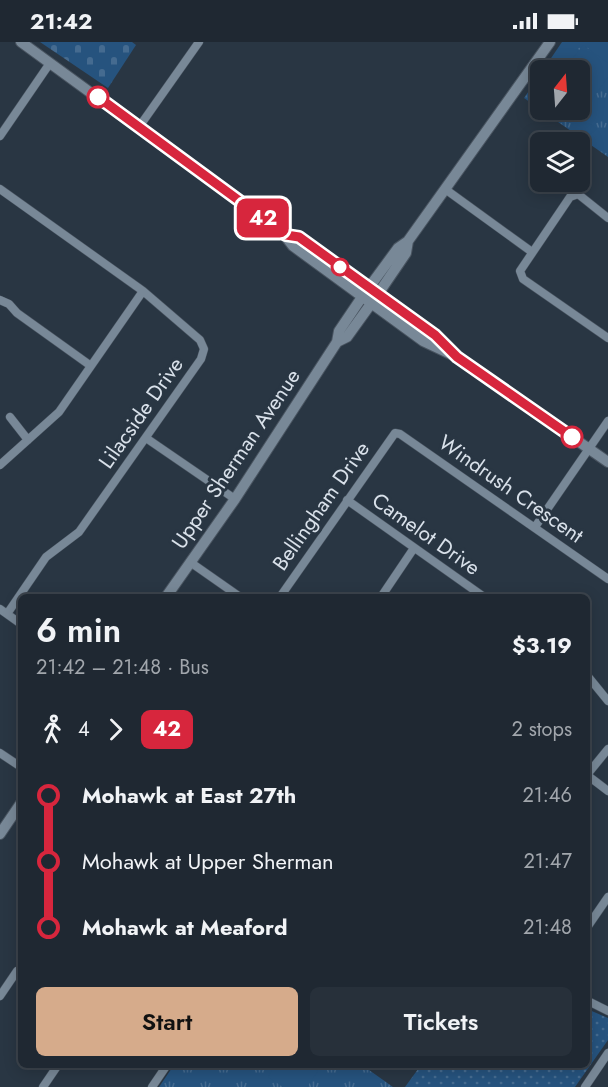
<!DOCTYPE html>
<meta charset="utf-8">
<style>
:root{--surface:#1f2832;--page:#27303a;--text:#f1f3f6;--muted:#a1a6ac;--line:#3c444d;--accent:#d6ab8b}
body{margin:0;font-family:Jost,sans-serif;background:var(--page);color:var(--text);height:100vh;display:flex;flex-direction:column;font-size:22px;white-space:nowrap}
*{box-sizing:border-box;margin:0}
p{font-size:20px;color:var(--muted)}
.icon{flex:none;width:33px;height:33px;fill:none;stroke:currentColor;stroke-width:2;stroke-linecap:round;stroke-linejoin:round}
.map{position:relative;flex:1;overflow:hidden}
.details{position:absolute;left:18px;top:552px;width:572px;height:474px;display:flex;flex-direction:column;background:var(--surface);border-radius:9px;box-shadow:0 3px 15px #0003,0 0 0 2px var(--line)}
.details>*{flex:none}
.badge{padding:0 12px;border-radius:9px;font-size:21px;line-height:39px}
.needle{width:39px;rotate:17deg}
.tools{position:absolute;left:530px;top:18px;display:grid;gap:12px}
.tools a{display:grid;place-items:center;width:60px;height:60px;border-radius:9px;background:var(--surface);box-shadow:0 3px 15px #0003,0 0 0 2px var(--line);font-size:30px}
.map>.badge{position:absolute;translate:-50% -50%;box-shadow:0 0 0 3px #fff}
.legs{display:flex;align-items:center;gap:9px;height:66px;padding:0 18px;font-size:20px}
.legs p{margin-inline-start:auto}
.summary{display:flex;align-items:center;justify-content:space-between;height:102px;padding:0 18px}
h1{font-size:33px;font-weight:600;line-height:45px}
.action{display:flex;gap:12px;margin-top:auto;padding:12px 18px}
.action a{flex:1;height:69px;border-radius:9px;background:var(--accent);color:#111;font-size:24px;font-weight:600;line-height:69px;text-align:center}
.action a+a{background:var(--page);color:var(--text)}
ul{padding:0 18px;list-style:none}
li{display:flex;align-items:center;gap:21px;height:66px;font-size:22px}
li i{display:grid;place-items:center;width:9px;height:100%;margin:0 8px;background:currentColor}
li i::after{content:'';width:15px;height:15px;margin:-8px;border:4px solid;border-radius:50%;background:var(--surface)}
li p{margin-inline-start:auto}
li:first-child i{background:linear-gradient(#0000 50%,currentColor 0)}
li:last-child i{background:linear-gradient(currentColor 50%,#0000 0)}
.status{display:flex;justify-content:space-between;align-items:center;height:42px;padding:0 30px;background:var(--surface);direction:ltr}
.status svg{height:16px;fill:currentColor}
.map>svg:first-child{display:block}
.grass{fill:url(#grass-dots)}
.cemetery{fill:url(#cemetery-stones)}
.park{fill:url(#park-tufts)}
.garden{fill:#26537e}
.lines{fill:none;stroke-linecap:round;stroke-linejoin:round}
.street-casing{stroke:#495460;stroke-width:9}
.secondary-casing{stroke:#495460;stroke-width:12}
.street{stroke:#788897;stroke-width:8}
.secondary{stroke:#788897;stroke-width:10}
.line-1-casing{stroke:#fff;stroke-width:14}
.line-1{stroke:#d7263d;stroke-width:9}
.stop-1-dot{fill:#fff;stroke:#d7263d;stroke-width:3}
.labels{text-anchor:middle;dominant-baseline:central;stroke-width:6;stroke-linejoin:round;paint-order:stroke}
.street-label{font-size:21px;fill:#d9e1ea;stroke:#293643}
</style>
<div class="status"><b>21:42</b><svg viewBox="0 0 49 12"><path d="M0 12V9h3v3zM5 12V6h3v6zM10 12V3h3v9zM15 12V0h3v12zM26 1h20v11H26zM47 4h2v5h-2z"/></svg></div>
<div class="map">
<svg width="608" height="1045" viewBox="0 0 608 1045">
<defs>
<pattern id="grass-dots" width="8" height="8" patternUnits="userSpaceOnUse" patternTransform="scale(1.5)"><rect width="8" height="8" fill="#26537e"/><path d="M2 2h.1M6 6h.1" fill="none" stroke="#456b90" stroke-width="1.8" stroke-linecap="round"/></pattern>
<pattern id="cemetery-stones" width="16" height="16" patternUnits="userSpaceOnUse" patternTransform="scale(1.5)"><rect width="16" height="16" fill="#26537e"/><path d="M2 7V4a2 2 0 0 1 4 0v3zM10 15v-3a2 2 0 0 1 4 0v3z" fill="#456b90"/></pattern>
<pattern id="park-tufts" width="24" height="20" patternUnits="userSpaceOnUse" patternTransform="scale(1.5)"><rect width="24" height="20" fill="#26537e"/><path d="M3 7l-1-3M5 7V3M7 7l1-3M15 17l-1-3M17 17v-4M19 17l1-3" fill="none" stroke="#456b90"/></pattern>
</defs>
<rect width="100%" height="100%" fill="#293643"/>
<path class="grass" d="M587 967 608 976V998L575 1045H405L421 1023H586Z"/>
<path class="cemetery" d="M40 0H132L136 3 108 46Z"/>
<path class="park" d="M562 0H608V115L541 68H579V28H543Z
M540 33V67L524 56Z
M174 1023H328L331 1025 332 1023H362L393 1045H159Z"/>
<path class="garden" d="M583 3 608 21V35L581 73 574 68H579V28H564Z
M275 1023H309L318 1029 307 1045H283L268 1035Z"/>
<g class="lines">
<g class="street-casing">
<path id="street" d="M139 85 199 0
M0 94 50 21
M0 147 143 249 200 298 204 307 201 317 79 490 46 515 7 572
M445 147 532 210
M608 176 578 152 570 155 520 229 523 237 608 296
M0 258 9 262 17 271 91 324
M10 375 28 398
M146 396 235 457
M0 423 59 370 143 249
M347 458 484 555
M535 485 608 379
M190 520 240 555
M280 555 395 391 400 392 608 537
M381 555 414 506
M0 567 21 582
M586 632 608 659
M0 711 21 725
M587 733 608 749
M586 734 608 707
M586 887 608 855
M0 954 17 929
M586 958 608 969
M43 1045 58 1023
M152 1045 167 1023
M585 1045 608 1011"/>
</g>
<g class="secondary-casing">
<path id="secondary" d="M21 0 283 191 293 204 423 299 457 315 608 420
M286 193 299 195 435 293 451 309
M337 300 347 295 378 252 406 211 408 199
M166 555 235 457 337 300 339 289 362 255 398 206 408 199 550 0
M0 792 21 761"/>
</g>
<use href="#street" class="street"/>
<use href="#secondary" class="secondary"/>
</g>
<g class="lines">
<g class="line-1-casing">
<path id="line-1" d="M98 55 286 193 299 195 435 293 457 315 572 395"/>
</g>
<use href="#line-1" class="line-1"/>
</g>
<g class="stop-1-dot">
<circle cx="98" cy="55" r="10"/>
<circle cx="340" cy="225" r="8"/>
<circle cx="572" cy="395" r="10"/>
</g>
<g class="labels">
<g class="street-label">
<text transform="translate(141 371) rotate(-55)">Lilacside Drive</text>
<text transform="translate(236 417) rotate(-56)">Upper Sherman Avenue</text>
<text transform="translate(511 447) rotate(35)">Windrush Crescent</text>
<text transform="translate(321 464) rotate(-55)">Bellingham Drive</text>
<text transform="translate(426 492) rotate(35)">Camelot Drive</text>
</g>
</g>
</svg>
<div class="tools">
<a><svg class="needle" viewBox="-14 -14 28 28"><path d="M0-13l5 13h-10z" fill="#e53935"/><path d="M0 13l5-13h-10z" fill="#a1a6ac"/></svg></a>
<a><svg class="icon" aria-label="layers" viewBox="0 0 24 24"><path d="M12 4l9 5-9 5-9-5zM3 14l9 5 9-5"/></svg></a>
</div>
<b class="badge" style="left:263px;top:176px;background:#d7263d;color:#fff">42</b>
<section class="details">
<div class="summary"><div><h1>6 min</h1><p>21:42 – 21:48 · Bus</p></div><b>$3.19</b></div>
<div class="legs"><svg class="icon" aria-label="walk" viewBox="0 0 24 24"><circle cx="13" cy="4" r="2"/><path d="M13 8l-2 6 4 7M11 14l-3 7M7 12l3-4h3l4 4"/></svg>4<svg class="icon" aria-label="forward" viewBox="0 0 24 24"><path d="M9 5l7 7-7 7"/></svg><b class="badge" style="background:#d7263d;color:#fff">42</b><p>2 stops</p></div>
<ul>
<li><i style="color:#d7263d"></i><b>Mohawk at East 27th</b><p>21:46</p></li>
<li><i style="color:#d7263d"></i><span>Mohawk at Upper Sherman</span><p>21:47</p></li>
<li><i style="color:#d7263d"></i><b>Mohawk at Meaford</b><p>21:48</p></li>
</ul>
<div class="action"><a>Start</a><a>Tickets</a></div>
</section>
</div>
